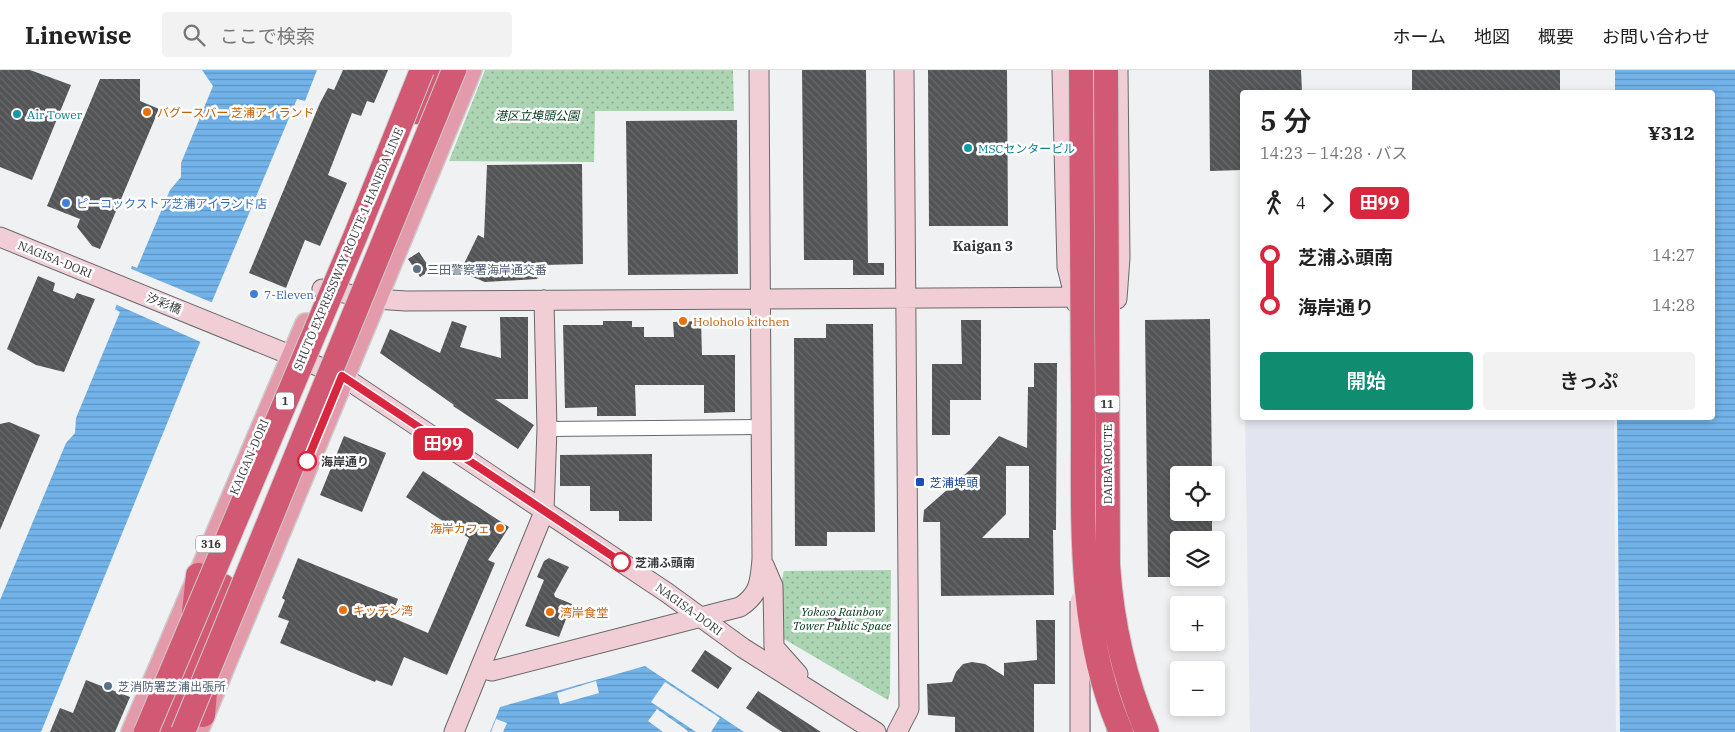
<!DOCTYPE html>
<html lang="ja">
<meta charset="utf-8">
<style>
:root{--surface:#fff;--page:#f2f2f2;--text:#222;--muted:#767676;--line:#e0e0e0;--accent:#108d71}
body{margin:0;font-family:"IBM Plex Serif","Noto Sans JP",serif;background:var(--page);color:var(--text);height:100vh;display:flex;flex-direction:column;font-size:19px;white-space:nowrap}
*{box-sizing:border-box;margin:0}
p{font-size:16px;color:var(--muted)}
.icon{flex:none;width:28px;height:28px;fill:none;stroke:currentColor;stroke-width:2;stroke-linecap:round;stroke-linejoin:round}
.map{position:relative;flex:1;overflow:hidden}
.side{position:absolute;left:1240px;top:20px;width:475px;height:330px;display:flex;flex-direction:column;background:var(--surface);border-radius:5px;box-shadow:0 2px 8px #0003}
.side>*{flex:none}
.badge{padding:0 10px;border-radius:8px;font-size:18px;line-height:32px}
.controls{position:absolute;left:1170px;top:396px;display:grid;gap:10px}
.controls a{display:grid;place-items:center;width:55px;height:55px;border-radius:5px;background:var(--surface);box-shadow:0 2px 8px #0003;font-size:25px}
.map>.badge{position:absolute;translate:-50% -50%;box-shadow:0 0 0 2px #fff}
.legs{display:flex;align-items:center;gap:8px;height:55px;padding:0 20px;font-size:16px}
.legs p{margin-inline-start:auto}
.overview{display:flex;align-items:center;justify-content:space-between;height:85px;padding:0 20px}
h1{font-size:28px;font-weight:600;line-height:38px}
.button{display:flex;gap:10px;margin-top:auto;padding:10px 20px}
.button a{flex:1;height:58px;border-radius:5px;background:var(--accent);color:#fff;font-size:20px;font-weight:600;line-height:58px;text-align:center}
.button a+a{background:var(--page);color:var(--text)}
ul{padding:0 20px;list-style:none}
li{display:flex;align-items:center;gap:18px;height:50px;font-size:19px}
li i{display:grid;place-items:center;width:8px;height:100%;margin:0 6px;background:currentColor}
li i::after{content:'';width:12px;height:12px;margin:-6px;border:4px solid;border-radius:50%;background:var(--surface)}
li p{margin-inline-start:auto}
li:first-child i{background:linear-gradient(#0000 50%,currentColor 0)}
li:last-child i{background:linear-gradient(currentColor 50%,#0000 0)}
header{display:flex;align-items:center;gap:30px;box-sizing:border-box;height:70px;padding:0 25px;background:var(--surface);border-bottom:1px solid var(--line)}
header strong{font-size:24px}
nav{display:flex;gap:28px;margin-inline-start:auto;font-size:18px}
.search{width:350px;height:45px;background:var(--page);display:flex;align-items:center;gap:12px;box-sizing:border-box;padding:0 18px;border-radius:5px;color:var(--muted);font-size:19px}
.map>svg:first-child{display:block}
.built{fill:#e2e5ef}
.park{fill:url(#park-dots)}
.water{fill:url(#water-rules)}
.pier{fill:#f0f1f3}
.building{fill:url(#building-back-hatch);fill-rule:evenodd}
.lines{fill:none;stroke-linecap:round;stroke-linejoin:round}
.street-casing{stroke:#68696b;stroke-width:16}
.secondary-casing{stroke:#68696b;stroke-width:21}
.primary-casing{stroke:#ccc;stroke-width:24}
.highway-casing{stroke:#ccc;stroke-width:26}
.street{stroke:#fff;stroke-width:14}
.secondary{stroke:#f1cdd5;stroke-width:19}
.primary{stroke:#e39bab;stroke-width:21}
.highway{stroke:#d15973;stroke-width:24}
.tram{stroke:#808183;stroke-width:1}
.secondary-bridge-casing{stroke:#68696b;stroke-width:21;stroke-linecap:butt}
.highway-bridge-casing{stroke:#ccc;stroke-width:26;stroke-linecap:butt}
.secondary-bridge{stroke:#f1cdd5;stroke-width:19}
.highway-bridge{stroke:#d15973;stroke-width:24}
.line-1-casing{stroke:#fff;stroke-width:11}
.line-1{stroke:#d7263d;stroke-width:8}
.food-dot{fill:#e8710a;stroke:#fefeff;stroke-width:2}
.culture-dot{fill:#0f9aa8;stroke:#fefeff;stroke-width:2}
.shop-dot{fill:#3f7fe0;stroke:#fefeff;stroke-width:2}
.service-dot{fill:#5c6f8a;stroke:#fefeff;stroke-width:2}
.stop-1-dot{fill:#fff;stroke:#d7263d;stroke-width:2.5}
.transit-dot{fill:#1a4fb4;stroke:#fefeff;stroke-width:2}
.labels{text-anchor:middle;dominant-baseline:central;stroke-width:5;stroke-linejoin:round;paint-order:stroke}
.shield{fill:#fefeff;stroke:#747576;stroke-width:1}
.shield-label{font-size:11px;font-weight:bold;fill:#393a3b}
.food-label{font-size:12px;fill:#c56008;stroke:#fefeff;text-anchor:start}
.culture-label{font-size:12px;fill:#0d838f;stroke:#fefeff;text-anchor:start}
.park-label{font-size:12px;font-style:italic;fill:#013714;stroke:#fefeff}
.shop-label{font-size:12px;fill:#366cbe;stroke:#fefeff;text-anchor:start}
.street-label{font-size:12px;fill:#393a3b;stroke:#fefeff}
.service-label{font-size:12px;fill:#4e5e75;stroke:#fefeff;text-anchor:start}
.stop-label{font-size:12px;font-weight:bold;fill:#393a3b;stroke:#fefeff;text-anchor:start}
.transit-label{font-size:12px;fill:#164399;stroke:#fefeff;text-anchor:start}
.neighbourhood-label{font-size:14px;font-weight:bold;fill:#393a3b;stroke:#fefeff}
</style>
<header>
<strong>Linewise</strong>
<div class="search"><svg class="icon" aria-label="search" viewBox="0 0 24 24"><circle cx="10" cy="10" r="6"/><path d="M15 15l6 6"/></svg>ここで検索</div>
<nav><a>ホーム</a><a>地図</a><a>概要</a><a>お問い合わせ</a></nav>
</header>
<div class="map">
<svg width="1735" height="662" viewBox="0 0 1735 662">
<defs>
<pattern id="park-dots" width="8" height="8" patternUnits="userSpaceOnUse" patternTransform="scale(1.25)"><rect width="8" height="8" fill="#abd5b2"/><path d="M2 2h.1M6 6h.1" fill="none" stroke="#8cae92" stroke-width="1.8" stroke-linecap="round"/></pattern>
<pattern id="water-rules" width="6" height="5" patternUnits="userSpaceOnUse" patternTransform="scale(1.25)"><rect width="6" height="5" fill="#72b3ea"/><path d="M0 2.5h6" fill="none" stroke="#5f93bf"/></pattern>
<pattern id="building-back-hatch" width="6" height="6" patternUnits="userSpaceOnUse" patternTransform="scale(1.25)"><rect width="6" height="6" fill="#535456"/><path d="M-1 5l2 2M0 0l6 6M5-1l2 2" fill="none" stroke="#6a6a6c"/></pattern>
</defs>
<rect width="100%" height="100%" fill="#f0f1f3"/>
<path class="built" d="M1245 348H1614L1616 662H1250Z"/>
<path class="park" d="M485 0H733L734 41H595L594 92 449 91Z
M891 500 890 623 888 630 784 569 782 566 780 517 784 501Z"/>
<path class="water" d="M202 0H317L305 31 297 29 211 234 215 236 41 662H0V530L66 373 75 363 76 348 120 242 115 239 132 196 137 198 170 120 181 107V93L213 16Z
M1615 0H1735V662H1620L1617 348H1712V22H1615Z
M645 596 744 662H490L500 637Z"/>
<path class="pier" d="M129 198 218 235 203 273 115 234Z
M596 611 599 623 560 634 557 623Z
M665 612 720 648 711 662H696L651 632Z
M657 639 688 661 687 662H663L648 651Z
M496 649 507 653 503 662H491Z"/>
<path class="building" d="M0 0H30L71 15 32 110 0 97Z
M343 0H388L374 33 367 31 361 46 352 43 328 105 347 113 320 176 305 170 286 218 249 203 320 33 328 18 334 20Z
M802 0H866L868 193H884V205H853V190H804Z
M928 0H1007L1008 156H929Z
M1209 0H1301L1302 22H1242V100L1210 101Z
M1412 0H1560V22H1412Z
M100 9H140V31L159 39 100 179 92 176 77 157 80 149 47 136Z
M737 50 738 204 628 205 626 51Z
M582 94 583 194 545 195 537 209 485 212 460 202 478 165 484 168 487 95Z
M419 182 431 200 420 207 408 189Z
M38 206 55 213 53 221 74 229 77 223 95 229 64 302 36 295 7 279Z
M500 247H528V329H495L534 355 518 379 453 336 454 335 380 283 390 259 440 283 452 251 467 256 460 277 501 288Z
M1210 249 1212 405H1179V442H1212V470H1179V507H1148L1145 250Z
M961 250H981V330H950V365H932V294H962Z
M603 251H632V257H644V267H674L673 252 701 251 702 285H735V342L704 343V315H635L636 346H597V337L565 338 563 255H603Z
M826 254H873L875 462H827V476H795L794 268H826Z
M1034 293H1057L1056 460H1053L1054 525 941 526 940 452H923L924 440 971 399 999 366 1027 378 1028 317H1034ZM1006 396H1029V468H982L1006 444Z
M9 352 40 365 0 460V354Z
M344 366 386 383 362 442 320 425Z
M652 384V451H619V441H590V416H560V385Z
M423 401 509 457 488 490 495 493 447 605 404 587 392 616 376 610 375 612 280 573 289 551 278 547 285 530 282 528 298 488 398 529 391 547 428 563 469 468 406 427Z
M549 488 569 497 554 524 555 527 572 534 559 567 525 556 544 510 537 507 544 491Z
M827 552a8 8 0 1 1 16 0a8 8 0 1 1-16 0Z
M1036 550H1055V614H1034V662H955V647L928 645 927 614 952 612 956 602 963 594 972 592 985 594 1004 606V593L1037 590Z
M705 580 732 598 718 619 691 601Z
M86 610 130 627 115 662H50L60 638 73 643Z
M758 621 821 662H782L746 638Z"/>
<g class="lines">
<g class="street-casing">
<path id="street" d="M547 359 760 357"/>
</g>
<g class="secondary-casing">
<path id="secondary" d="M1062 0 1067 197 1076 233
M0 167 342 306 666 522 743 578 876 662
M322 219 375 229 406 231 1095 227
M1117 229 1120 188 1118 0
M764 495 773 516 774 577 798 604
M480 598 544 442 547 359 544 230
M454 662 480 598 492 601 740 537C760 524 760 511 762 489L759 0
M897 662 909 639 904 0"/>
</g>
<g class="primary-casing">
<path id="primary" d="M132 662 306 254
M197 662 471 0"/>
</g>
<g class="highway-casing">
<path id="highway" d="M417 42 435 0
M194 542 198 505
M203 645C207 601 210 558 223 516
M163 662 175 634 189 575"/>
</g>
<use href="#street" class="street"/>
<use href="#secondary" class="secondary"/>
<use href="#primary" class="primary"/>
<use href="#highway" class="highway"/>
<path class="tram" d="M1085 0 1090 662
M1096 0 1107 662"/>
<g class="secondary-bridge-casing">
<path id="secondary-bridge" d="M1080 531V662"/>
</g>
<g class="highway-bridge-casing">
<path id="highway-bridge" d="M1081 0C1082 109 1082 217 1083 326 1084 438 1075 557 1121 662
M1106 0 1108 495C1112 554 1124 608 1147 662
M146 662 355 167 422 0
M183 662 454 0"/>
</g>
<use href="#secondary-bridge" class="secondary-bridge"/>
<use href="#highway-bridge" class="highway-bridge"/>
</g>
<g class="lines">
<g class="line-1-casing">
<path id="line-1" d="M307 391 342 306 621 492"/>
</g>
<use href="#line-1" class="line-1"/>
</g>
<g class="food-dot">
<circle cx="147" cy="42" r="5"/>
<circle cx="683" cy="251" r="5"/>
<circle cx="500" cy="458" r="5"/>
<circle cx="343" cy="540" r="5"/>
<circle cx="550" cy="542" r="5"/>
</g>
<g class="culture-dot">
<circle cx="17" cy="44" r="5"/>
<circle cx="968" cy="78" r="5"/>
</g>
<g class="shop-dot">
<circle cx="66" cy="133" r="5"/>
<circle cx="254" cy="224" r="5"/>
</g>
<g class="service-dot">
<circle cx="417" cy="199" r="5"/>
<circle cx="108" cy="616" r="5"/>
</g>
<g class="stop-1-dot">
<circle cx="307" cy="391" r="9"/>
<circle cx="621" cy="492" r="9"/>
</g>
<rect class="transit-dot" x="915" y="407" width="10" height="10" rx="2.5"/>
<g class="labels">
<g class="shield">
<rect x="276" y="322.5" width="18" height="17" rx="4"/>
<rect x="1094.5" y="325.5" width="25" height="17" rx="4"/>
<rect x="196" y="465.5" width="30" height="17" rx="4"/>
</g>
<g class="shield-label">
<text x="285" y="331">1</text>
<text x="1107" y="334">11</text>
<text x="211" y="474">316</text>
</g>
<g class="food-label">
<text x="157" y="42">バグースバー 芝浦アイランド</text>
<text x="693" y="251">Holoholo kitchen</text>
<text x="490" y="458" text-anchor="end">海岸カフェ</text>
<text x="353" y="540">キッチン湾</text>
<text x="560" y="542">湾岸食堂</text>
</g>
<g class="culture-label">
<text x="27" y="44">Air Tower</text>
<text x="978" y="78">MSCセンタービル</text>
</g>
<g class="park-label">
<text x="537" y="45">港区立埠頭公園</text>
<text x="842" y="541">Yokoso Rainbow<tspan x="842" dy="14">Tower Public Space</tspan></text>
</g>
<g class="shop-label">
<text x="76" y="133">ピーコックストア芝浦アイランド店</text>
<text x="264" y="224">7-Eleven</text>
</g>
<g class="street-label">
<text transform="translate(348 179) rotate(-67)">SHUTO EXPRESSWAY ROUTE 1 HANEDA LINE</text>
<text transform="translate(55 189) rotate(22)">NAGISA-DORI</text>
<text transform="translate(164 233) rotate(22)">汐彩橋</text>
<text transform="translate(249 387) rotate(-67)">KAIGAN-DORI</text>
<text transform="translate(1107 394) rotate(-90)">DAIBA ROUTE</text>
<text transform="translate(689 539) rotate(36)">NAGISA-DORI</text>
</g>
<g class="service-label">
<text x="427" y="199">三田警察署海岸通交番</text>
<text x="118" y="616">芝消防署芝浦出張所</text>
</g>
<g class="stop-label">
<text x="321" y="391">海岸通り</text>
<text x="635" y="492">芝浦ふ頭南</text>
</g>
<g class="transit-label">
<text x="930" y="412">芝浦埠頭</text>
</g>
<g class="neighbourhood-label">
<text x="983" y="176">Kaigan 3</text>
</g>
</g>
</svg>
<div class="controls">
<a><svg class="icon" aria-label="locate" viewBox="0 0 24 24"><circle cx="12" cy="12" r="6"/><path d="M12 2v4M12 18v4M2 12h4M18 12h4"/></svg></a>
<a><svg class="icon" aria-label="layers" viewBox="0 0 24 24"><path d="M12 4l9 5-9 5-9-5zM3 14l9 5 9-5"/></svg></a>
<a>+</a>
<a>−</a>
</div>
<b class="badge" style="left:443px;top:374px;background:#d7263d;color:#fff">田99</b>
<section class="side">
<div class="overview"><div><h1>5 分</h1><p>14:23 – 14:28 · バス</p></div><b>¥312</b></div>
<div class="legs"><svg class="icon" aria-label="walk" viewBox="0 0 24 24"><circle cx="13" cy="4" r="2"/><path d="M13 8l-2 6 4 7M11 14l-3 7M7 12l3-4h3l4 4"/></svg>4<svg class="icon" aria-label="forward" viewBox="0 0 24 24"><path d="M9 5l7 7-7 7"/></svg><b class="badge" style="background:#d7263d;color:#fff">田99</b></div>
<ul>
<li><i style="color:#d7263d"></i><b>芝浦ふ頭南</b><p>14:27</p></li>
<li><i style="color:#d7263d"></i><b>海岸通り</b><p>14:28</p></li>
</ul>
<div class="button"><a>開始</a><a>きっぷ</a></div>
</section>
</div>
